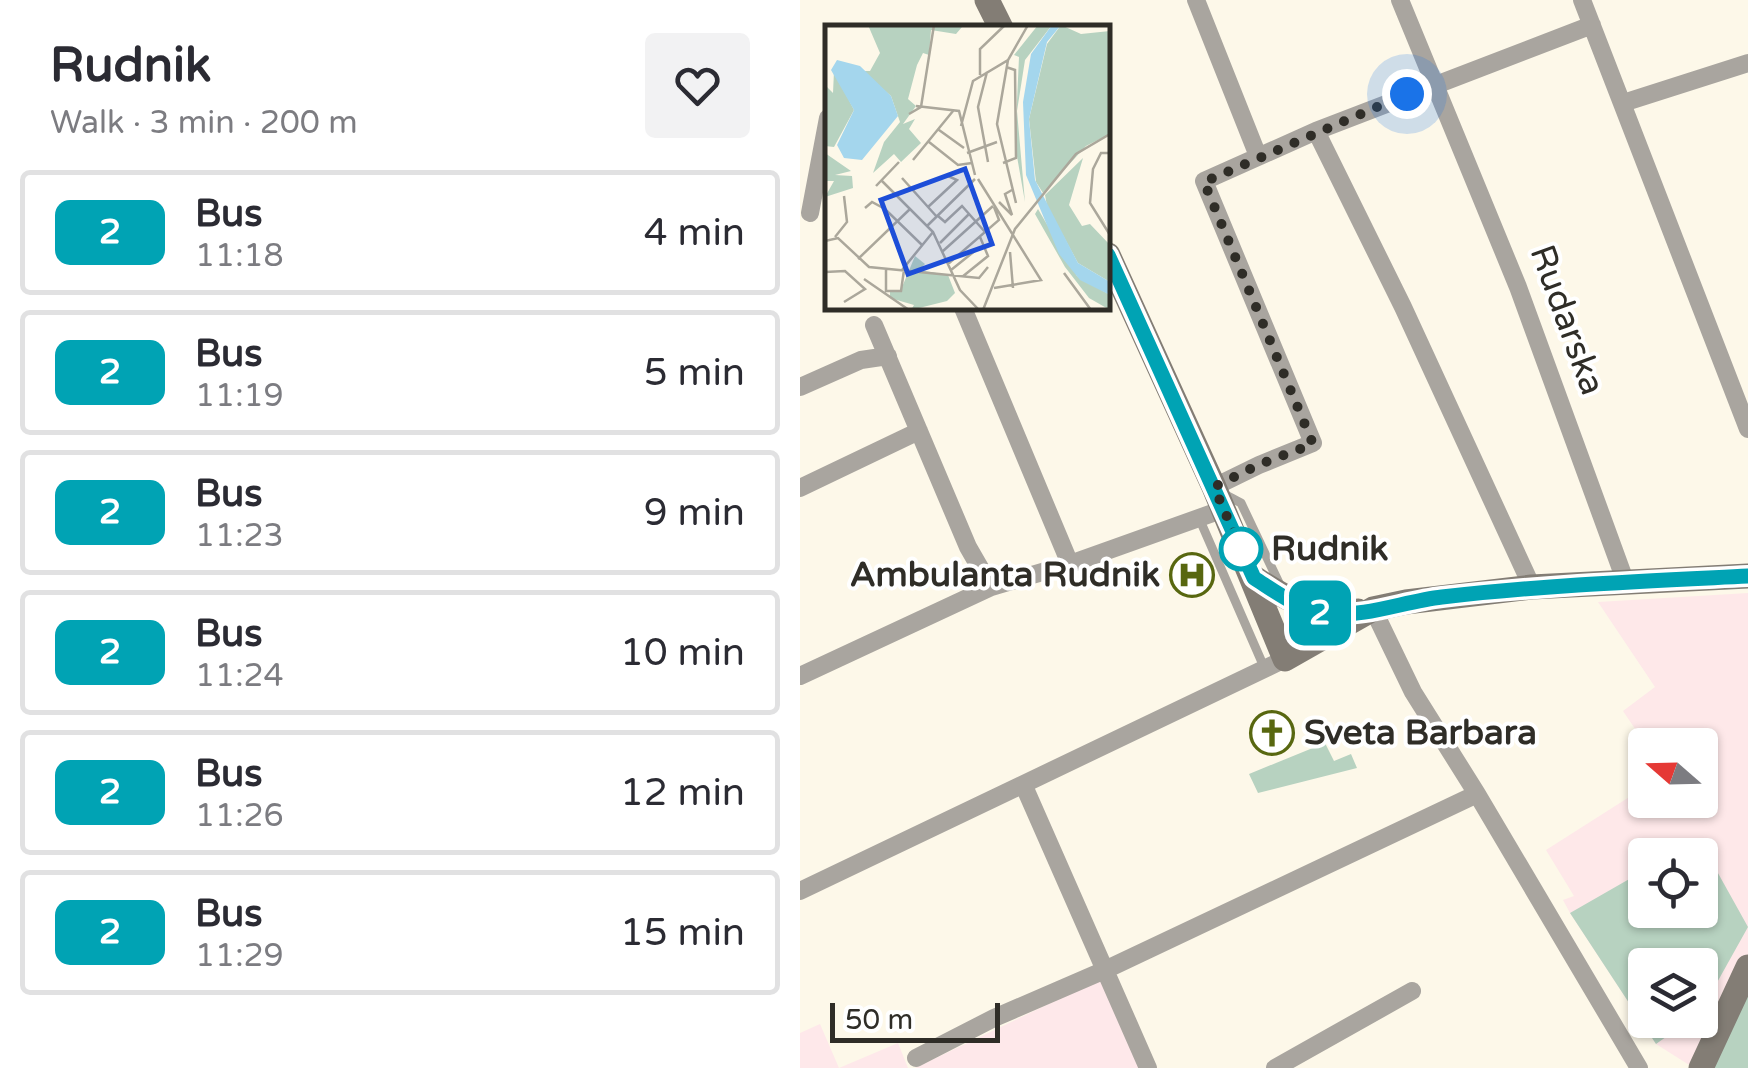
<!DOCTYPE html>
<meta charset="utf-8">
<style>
:root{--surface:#fff;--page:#f2f2f3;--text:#2b2b33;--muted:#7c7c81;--line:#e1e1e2}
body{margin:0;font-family:"Varela Round",sans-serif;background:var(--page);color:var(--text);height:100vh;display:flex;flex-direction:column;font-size:38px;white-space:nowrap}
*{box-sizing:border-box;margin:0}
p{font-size:32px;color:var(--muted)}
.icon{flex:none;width:55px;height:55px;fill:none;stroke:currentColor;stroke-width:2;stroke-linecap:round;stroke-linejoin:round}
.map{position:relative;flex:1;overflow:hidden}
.sheet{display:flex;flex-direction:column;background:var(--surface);width:800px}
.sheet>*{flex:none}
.badge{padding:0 20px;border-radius:15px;font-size:35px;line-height:65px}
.needle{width:65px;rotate:290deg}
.buttons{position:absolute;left:828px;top:728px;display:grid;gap:20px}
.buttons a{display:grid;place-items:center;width:90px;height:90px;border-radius:10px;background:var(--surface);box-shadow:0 2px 8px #0004;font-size:50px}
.scale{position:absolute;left:30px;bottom:25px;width:170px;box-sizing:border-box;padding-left:10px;border:5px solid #2f2d27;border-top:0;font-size:28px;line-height:35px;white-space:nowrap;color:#2f2d27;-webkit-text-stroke:8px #fff;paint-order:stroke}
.you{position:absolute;width:50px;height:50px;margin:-25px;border:8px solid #fff;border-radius:50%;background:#1a73e8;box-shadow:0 0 0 15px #1a73e833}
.map>.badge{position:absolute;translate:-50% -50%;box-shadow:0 0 0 5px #fff}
.round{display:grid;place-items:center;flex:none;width:105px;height:105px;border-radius:10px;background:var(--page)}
.headline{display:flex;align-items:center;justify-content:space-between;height:170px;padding:0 50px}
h1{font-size:48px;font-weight:700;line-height:75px}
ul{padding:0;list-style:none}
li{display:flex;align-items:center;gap:30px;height:125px;margin:0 20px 15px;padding:0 30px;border:5px solid var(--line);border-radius:10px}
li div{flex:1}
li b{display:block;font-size:38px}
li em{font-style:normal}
li .badge{min-width:110px;font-weight:700;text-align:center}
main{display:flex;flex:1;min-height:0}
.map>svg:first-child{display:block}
.industrial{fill:#fee8ea}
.education{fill:#fee8e9;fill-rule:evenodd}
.green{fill:#b7d2c0}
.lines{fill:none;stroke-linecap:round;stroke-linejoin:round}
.lane{stroke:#a9a59f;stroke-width:9}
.street{stroke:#a9a59f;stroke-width:18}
.secondary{stroke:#837d75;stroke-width:25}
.line-casing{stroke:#fff;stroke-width:22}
.line{stroke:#00a3b4;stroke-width:15}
.walk{stroke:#2f2d27;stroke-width:10;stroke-dasharray:0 18}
.stop-dot{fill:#fff;stroke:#00a3b4;stroke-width:5}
.labels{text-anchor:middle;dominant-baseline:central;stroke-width:8;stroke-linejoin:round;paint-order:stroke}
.street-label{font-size:35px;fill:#2f2d27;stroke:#fff}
.stop-label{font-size:35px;font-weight:bold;fill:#2f2d27;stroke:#fff;text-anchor:start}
.poi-label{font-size:35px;font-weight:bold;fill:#2f2d27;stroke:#fff;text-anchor:end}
.inset-road{fill:none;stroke:#aba79b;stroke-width:2.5}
.view{fill:#1d4ed8;fill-opacity:0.15;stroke:#1d4ed8;stroke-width:5}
.inset-edge{fill:none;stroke:#2f2d27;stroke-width:5}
</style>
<main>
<section class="sheet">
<div class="headline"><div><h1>Rudnik</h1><p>Walk · 3 min · 200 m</p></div><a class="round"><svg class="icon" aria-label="heart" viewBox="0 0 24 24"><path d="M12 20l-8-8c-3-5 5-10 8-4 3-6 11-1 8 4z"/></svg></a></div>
<ul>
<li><span class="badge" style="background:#00a3b4;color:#fff">2</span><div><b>Bus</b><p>11:18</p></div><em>4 min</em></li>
<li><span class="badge" style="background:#00a3b4;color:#fff">2</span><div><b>Bus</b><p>11:19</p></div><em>5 min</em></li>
<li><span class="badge" style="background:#00a3b4;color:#fff">2</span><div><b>Bus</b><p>11:23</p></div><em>9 min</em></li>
<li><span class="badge" style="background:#00a3b4;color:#fff">2</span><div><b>Bus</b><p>11:24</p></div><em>10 min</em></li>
<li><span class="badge" style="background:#00a3b4;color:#fff">2</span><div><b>Bus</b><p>11:26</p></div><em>12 min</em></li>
<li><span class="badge" style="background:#00a3b4;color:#fff">2</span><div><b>Bus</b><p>11:29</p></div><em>15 min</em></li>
</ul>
</section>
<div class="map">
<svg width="948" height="1068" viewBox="0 0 948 1068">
<rect width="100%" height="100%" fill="#fdf8e9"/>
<path class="industrial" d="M307 976 348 1068H115Z
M20 1024 39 1068 98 1043 108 1068H0V1033Z"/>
<path class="education" d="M948 593V967L894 1068 856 1044 770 913 763 900 774 896 746 850 845 787V800H900V745H846L823 711 855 687 798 602ZM845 855H900V910H845ZM845 965H900V1020H845Z"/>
<path class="green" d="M525 743 534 761 551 754 557 768 458 793 449 774Z
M899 839 948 927 900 1013V965H845V1020H890L856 1044 770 913 845 870V910H900V855H872Z
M948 967V1068H901Z"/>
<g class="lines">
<path class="lane" d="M424 494 441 503 480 585
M399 518 464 667"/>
<path class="street" d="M396 0 458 156
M600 0 718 287 826 583
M782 0 948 429
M823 103 948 63
M516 131 603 307 732 587
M10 213 28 118
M163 308 270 564
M74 325 168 547 191 587
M0 387 61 360 88 356
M414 487 459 465 513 443 404 181 516 131 792 25
M0 488 119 431
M573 609 613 692 677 794 839 1068
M0 676 191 587 270 564 424 509
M224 786 348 1068
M0 891 485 659
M116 1058 194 1018 305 970 677 794
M475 1068 612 991"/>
<path class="secondary" d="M187 0 201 28
M308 255 414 487 485 659 573 609 606 602 732 587 948 576
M454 578C488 599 517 619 558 611
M901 1068 948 967"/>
</g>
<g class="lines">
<g class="line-casing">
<path id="line" d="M308 255 454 578C476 592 502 612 529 614 566 617 606 601 642 597 744 585 846 581 948 576"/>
</g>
<use href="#line" class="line"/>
<path class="walk" d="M441 549 414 487 458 465 513 444 404 182 607 94"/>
</g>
<defs>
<g id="hospital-ring" transform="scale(2.25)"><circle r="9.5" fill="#fff" stroke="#586710" stroke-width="1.5"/><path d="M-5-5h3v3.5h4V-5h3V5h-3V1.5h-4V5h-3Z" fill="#586710"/></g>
<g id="church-ring" transform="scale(2.25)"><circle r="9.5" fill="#fff" stroke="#586710" stroke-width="1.5"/><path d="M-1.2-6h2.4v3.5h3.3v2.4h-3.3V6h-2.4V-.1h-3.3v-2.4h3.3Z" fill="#586710"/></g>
</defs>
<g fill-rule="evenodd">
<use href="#hospital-ring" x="392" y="575"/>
<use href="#church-ring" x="472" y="733"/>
</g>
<circle class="stop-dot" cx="441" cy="549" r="20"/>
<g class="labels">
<g class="street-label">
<text transform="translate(767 320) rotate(70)">Rudarska</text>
</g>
<g class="stop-label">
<text x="471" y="549">Rudnik</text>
</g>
<g class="poi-label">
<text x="360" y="575">Ambulanta Rudnik</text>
<text x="504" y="733" text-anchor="start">Sveta Barbara</text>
</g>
</g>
<g transform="translate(25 25)">
<rect width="285" height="285" fill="#fdf8e9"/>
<path d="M43 0 137 2 131 9 106 5 104 30 98 28 92 40 83 74 91 81 78 99 90 94 84 104 96 118 76 137 69 129 48 148 59 117 75 97 66 71 37 46H45L55 28ZM213 0H227L200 35 192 86 200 177 190 120 194 32 189 30ZM236 0 256 9 285 6V109L261 121 218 168 211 157 204 94 222 19ZM9 46 29 85 9 122 0 121V60L8 68ZM0 128 26 146 10 150 27 151 28 163 0 172 9 156H0ZM258 133 244 180 257 201 265 199 285 220V257L253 238 222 181 220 170ZM213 184 252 251 285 270V285L264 273 240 242 210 189ZM90 231 100 239 94 245 123 250 130 268 122 276 86 285 89 280 65 273V266L75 267Z" fill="#b7d2c0"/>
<path d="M227 0H236L222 17 204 94 210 155 253 238 285 257V270L255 255 234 229 201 150 198 77 206 29ZM12 35 35 41 66 71 73 91 37 135 19 133 12 120 29 85 6 45Z" fill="#a4d6ed"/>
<path class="inset-road" d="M183 35 172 99 191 178M162 47 153 82 163 137M155 50V24L180 0M91 81 134 86 150 150M84 89 96 82 109 0M136 101 148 56 183 35 203 0M114 105 139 123M104 117 133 140 147 138M142 128 172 117M285 128H276L268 144 265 178 285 210M88 135 128 86M178 138 191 133 190 45 181 42M77 153 112 192M153 154 216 255 169 263M56 155 108 207 135 265 154 285M51 161 74 137M174 177 187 190 180 169 187 165M103 182 132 155 123 151M40 183 47 177 60 184 97 220M113 191 120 197 137 181 160 207M102 201 150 154M10 212 22 197 19 171M0 216 13 213 44 242 154 253 163 242M115 218 144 189M118 226 168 181M185 227 188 263M33 234 85 184M123 239 174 195 169 182M61 244V266H76L79 245M77 245 108 207M126 245 151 225M0 247 20 246 40 264 19 277M239 248 266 285M137 252 163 231 155 212M39 254 84 285M158 285 190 204 251 129 285 109"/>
<path class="view" d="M140 144 167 219 83 249 56 175Z"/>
<rect width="285" height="285" class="inset-edge"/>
</g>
</svg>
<div class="buttons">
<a><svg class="needle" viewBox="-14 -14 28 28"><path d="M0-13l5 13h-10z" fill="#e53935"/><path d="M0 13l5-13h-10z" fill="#7c7c81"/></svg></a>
<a><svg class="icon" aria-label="locate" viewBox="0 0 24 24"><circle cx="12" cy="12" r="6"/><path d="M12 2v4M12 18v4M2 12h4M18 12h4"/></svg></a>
<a><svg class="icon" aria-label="layers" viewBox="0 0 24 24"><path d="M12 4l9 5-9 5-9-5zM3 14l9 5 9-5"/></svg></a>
</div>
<div class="scale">50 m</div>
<div class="you" style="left:607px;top:94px"></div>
<b class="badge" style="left:520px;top:613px;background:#00a3b4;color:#fff">2</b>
</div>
</main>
